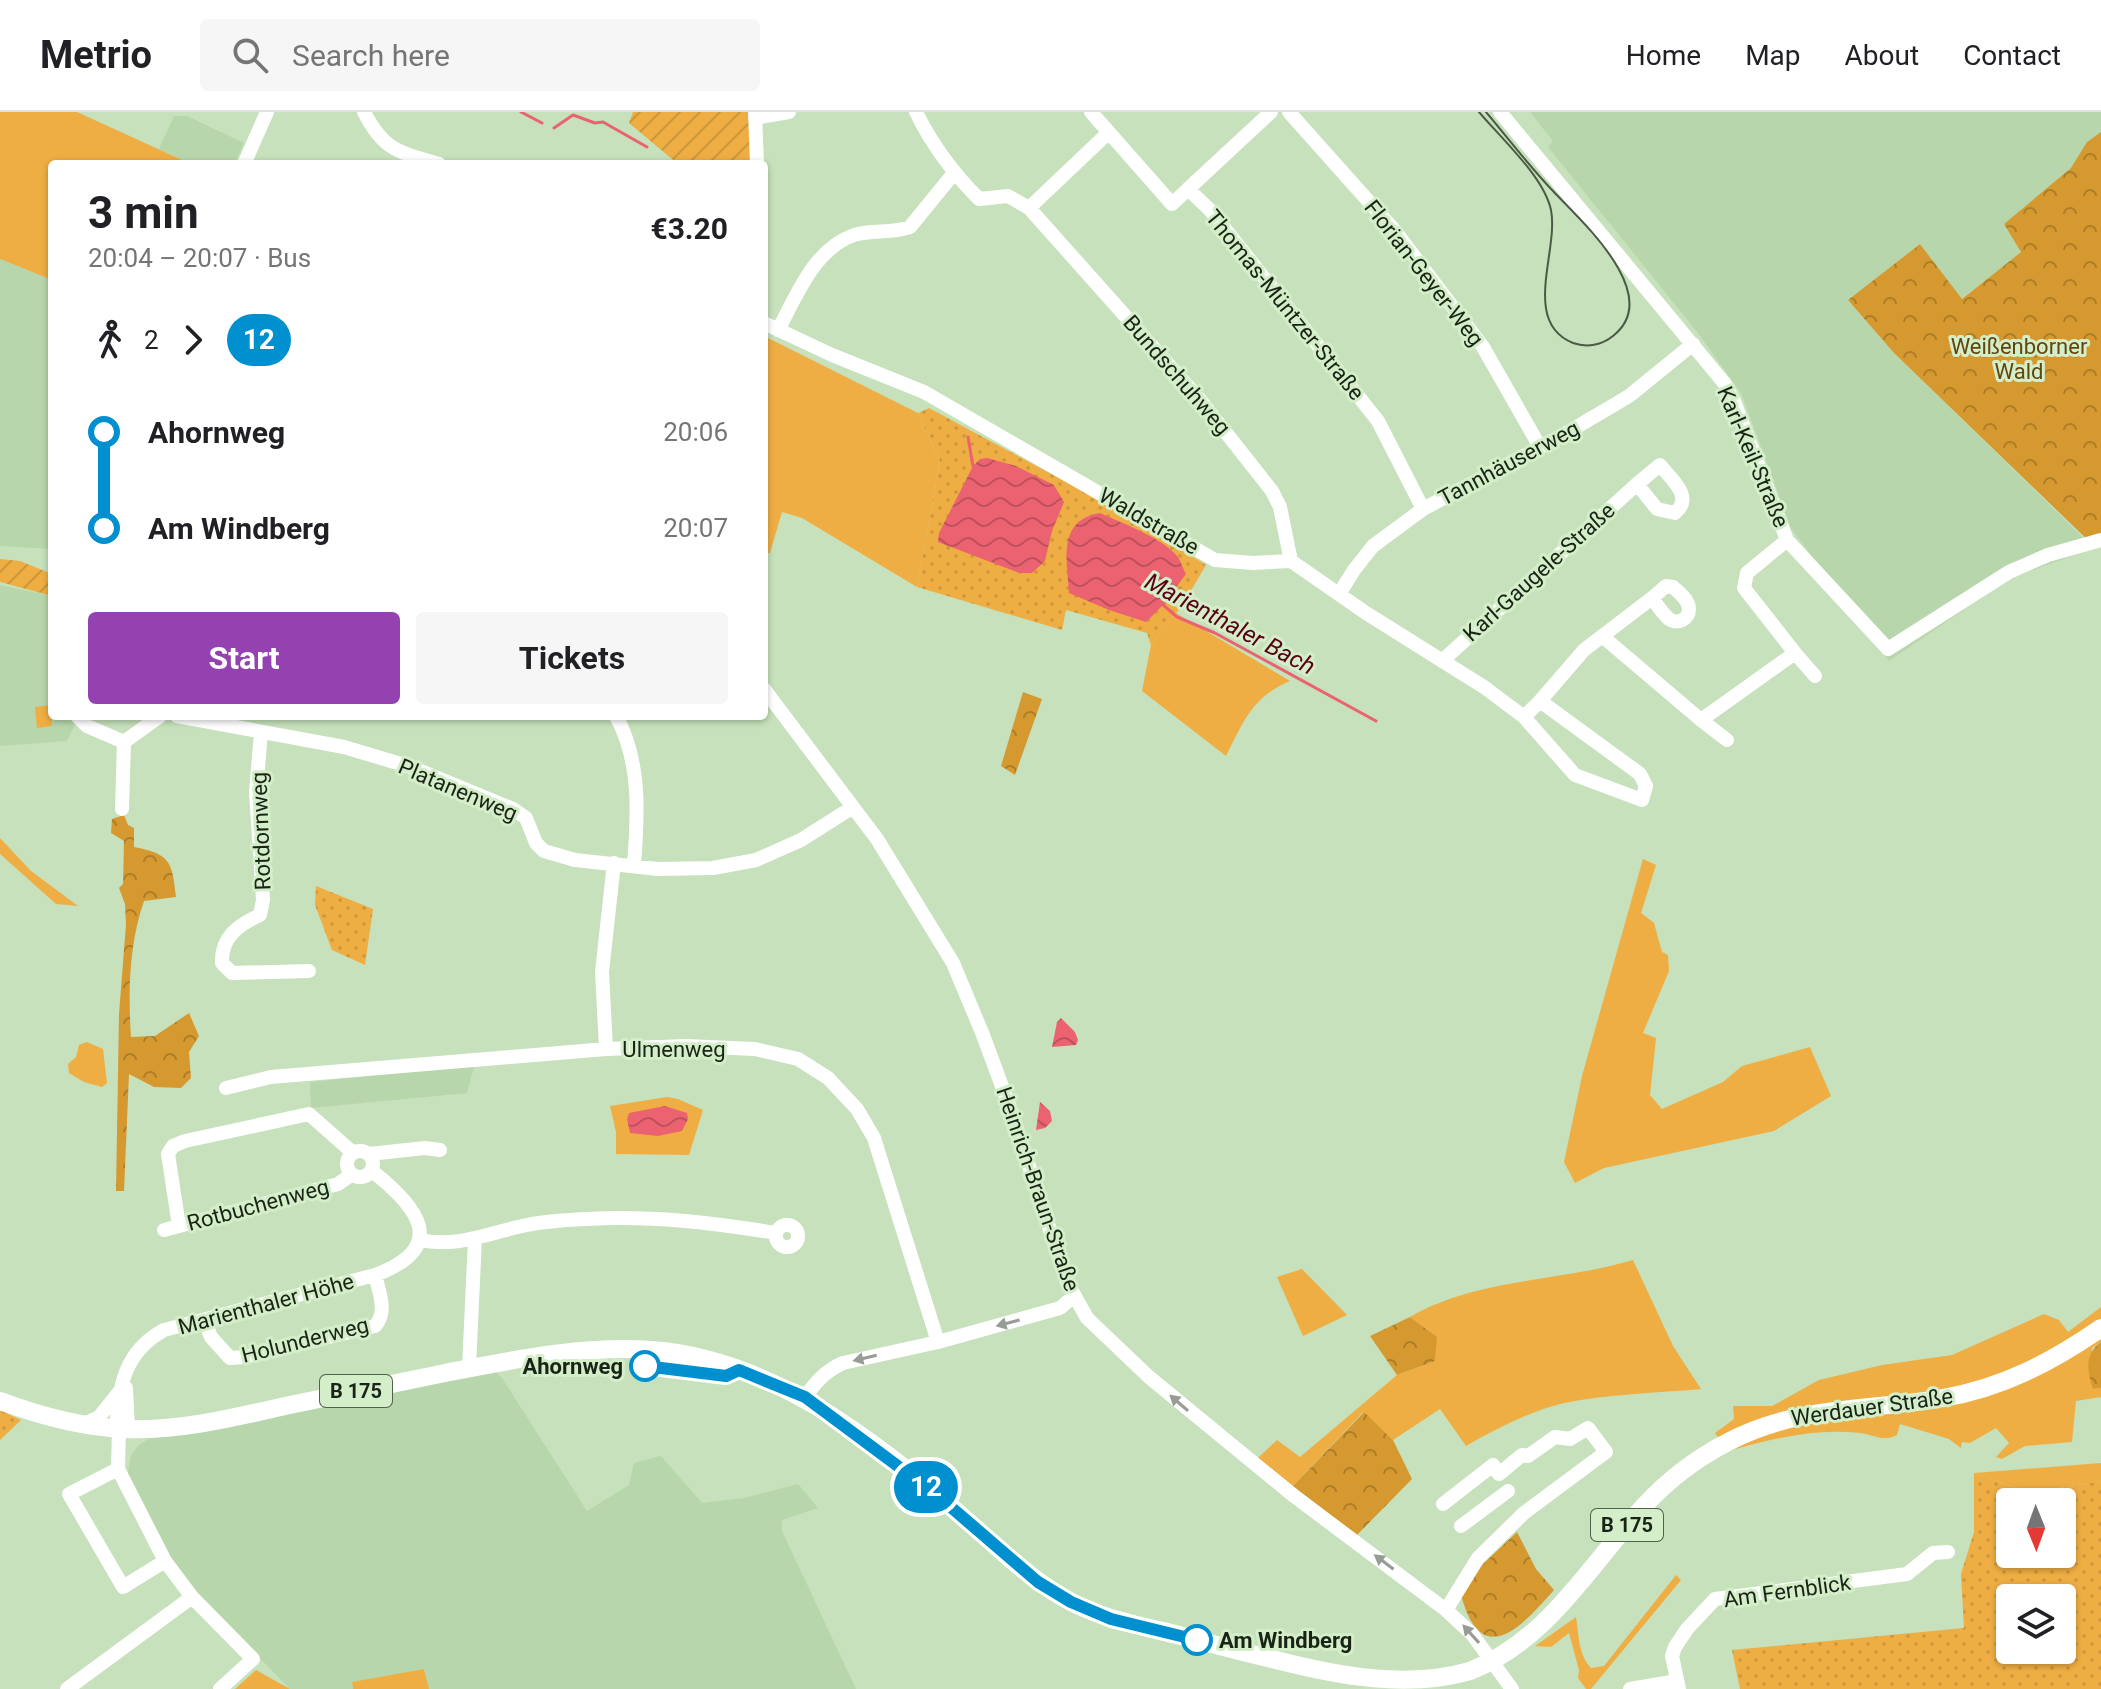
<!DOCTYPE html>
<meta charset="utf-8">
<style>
:root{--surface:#fff;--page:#f6f6f6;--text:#202124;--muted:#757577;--line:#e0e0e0;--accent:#9442b0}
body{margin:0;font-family:Roboto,sans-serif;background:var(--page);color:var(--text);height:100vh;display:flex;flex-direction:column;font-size:30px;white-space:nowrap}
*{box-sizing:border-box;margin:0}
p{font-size:26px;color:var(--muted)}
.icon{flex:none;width:44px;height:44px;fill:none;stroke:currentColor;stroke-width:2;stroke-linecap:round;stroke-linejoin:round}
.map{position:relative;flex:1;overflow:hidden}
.details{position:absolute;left:48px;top:48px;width:720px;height:560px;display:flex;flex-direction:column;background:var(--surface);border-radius:8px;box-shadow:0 2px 6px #0004}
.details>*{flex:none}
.badge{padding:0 16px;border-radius:26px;font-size:28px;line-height:52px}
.needle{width:52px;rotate:179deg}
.controls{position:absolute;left:1996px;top:1376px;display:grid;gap:16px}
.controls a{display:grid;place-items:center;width:80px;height:80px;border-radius:8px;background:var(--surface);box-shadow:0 2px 6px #0004;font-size:40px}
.map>.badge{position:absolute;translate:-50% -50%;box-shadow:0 0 0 4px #fff}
.legs{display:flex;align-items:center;gap:12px;height:88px;padding:0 40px;font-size:26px}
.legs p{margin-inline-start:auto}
.head{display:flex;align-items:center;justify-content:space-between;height:136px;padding:0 40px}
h1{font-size:44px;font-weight:700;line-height:60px}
.primary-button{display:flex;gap:16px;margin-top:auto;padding:16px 40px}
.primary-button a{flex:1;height:92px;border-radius:8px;background:var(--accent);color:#fff;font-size:32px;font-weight:700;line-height:92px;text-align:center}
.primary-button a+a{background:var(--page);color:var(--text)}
ul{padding:0 40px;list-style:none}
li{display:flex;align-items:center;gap:28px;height:96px;font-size:30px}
li i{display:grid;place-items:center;width:12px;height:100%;margin:0 10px;background:currentColor}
li i::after{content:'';width:20px;height:20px;margin:-10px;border:6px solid;border-radius:50%;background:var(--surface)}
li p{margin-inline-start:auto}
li:first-child i{background:linear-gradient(#0000 50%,currentColor 0)}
li:last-child i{background:linear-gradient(currentColor 50%,#0000 0)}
header{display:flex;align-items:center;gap:48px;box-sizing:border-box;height:112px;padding:0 40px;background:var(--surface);border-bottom:2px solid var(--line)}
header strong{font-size:38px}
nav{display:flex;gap:44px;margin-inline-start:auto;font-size:28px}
.search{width:560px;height:72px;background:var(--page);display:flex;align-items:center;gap:20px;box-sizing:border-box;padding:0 28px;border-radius:8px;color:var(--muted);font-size:30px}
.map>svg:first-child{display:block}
.built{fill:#b8d6ab}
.grass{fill:#efae43}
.forest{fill:url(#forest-crowns)}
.park{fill:url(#park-dots);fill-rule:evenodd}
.garden{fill:url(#garden-furrows)}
.water{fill:url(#water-waves)}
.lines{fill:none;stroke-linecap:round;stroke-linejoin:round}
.stream{stroke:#eb6271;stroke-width:3}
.minor{stroke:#fff;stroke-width:14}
.major{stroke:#fff;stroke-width:18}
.tram{stroke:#4b5a45;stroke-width:2}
.oneway{fill:#989c96}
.line-1-casing{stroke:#fff;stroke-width:18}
.line-1{stroke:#008fcf;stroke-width:12}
.stop-1-dot{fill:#fff;stroke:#008fcf;stroke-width:4}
.labels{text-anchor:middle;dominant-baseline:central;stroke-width:6;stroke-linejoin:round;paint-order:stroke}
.shield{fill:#d3eec8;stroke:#52614b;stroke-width:2}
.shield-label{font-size:20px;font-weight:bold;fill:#1a2416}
.street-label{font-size:22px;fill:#1a2416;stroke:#d3eec8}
.park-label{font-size:22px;fill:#64450e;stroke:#d3eec8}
.stop-label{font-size:22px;font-weight:bold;fill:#1a2416;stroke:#d3eec8;text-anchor:end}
.water-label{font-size:24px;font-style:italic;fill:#590015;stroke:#d3eec8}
</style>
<header>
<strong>Metrio</strong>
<div class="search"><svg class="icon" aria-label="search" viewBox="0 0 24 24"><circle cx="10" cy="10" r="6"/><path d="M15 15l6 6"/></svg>Search here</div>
<nav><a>Home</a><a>Map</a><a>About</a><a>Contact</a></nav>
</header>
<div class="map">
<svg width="2101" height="1577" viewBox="0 0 2101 1577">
<defs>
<pattern id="forest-crowns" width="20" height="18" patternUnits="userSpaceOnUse" patternTransform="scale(2)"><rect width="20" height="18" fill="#d69930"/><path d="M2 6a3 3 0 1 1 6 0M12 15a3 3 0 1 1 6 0" fill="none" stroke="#ad7d28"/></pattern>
<pattern id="park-dots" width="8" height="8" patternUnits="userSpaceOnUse" patternTransform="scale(2)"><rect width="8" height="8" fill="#efae43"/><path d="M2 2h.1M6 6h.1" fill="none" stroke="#cc963a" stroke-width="1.8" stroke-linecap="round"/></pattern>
<pattern id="garden-furrows" width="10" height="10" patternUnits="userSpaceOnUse" patternTransform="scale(2)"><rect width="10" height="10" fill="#efae43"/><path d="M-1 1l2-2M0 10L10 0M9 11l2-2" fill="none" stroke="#cc963a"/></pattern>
<pattern id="water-waves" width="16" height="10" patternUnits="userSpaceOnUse" patternTransform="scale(2)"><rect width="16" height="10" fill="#eb6271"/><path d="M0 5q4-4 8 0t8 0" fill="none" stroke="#be515c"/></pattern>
</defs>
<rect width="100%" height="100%" fill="#c6e1bb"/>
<path class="built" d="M1530 0H2101V20L2087 30 2072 56 2004 112 2021 140 1961 187 1920 132 1848 188 1894 241 2094 436 2010 466 1889 549 1791 416 1741 281 1698 221 1548 35 1553 29Z
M174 4H187L244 31 234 52H191L159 37Z
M0 147 52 168V437L0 434Z
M0 473 52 484V604H71L76 611 67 629 0 634Z
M474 954 467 981 311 996 310 970Z
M494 1258 502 1266 587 1399 629 1373 634 1351 661 1344 702 1391 744 1386 798 1372 818 1396 782 1408V1419L856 1577H429L424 1557 352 1571 353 1577H290L188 1473 169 1444 127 1365 131 1343 140 1332 152 1325Z"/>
<path class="grass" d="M0 0H77L191 52H52V168L0 147Z
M764 224 918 301 940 349 917 475 802 406 782 400 770 441H764Z
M1176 501 1290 569C1252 585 1244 609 1226 644L1142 579 1151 533Z
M50 593 52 614 37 616 35 595Z
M0 726 31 759 78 794 56 792 0 742Z
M1643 747 1656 753 1641 801 1654 811 1662 840 1668 843 1669 859 1643 921 1656 926 1650 983 1662 997 1723 970 1742 954 1810 935 1831 984 1774 1019 1604 1056 1575 1071 1564 1050 1582 964Z
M87 930 103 937 107 971 102 975 84 970 69 961 68 952 76 945 79 933Z
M667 985 678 987 703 998 689 1043 616 1042V1020L610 994Z
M1633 1148 1673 1234 1701 1277C1656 1281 1609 1282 1564 1291 1530 1299 1496 1317 1466 1334L1440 1297 1393 1328 1363 1300 1293 1374 1258 1346 1277 1328 1300 1345 1397 1263 1435 1249 1436 1225 1410 1205C1477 1166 1560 1170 1633 1148Z
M1302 1157 1347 1203 1303 1224 1277 1165Z
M2101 1195V1230L2092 1236 2093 1277 2101 1276V1285L2076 1289 2072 1330 2025 1334 2002 1347 1996 1345 2009 1331 1996 1316 1970 1331 1962 1330 1961 1336 1949 1327 1900 1312 1897 1323C1884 1330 1874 1323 1860 1321 1815 1316 1771 1327 1728 1339L1715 1321 1734 1307 1733 1294H1772L1819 1268 1882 1253 1952 1243 2044 1202 2059 1208 2068 1220Z
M2101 1351V1369L2031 1381 1974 1361Z
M1676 1463 1681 1468 1591 1577H1586L1578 1566 1579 1558 1569 1521 1551 1535 1535 1534 1576 1505C1579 1523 1578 1542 1591 1556L1604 1554Z
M424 1557 429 1577H353L352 1570Z
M256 1558 290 1577H235Z"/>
<path class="forest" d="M2101 20V434L2096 436 1894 241 1848 188 1920 132 1962 187 2021 140 2004 112 2071 56 2087 30Z
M1023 580 1042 587 1015 663 1001 654Z
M124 703 128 713 134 716V735C171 742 172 750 176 785L144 789C129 832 128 880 131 925L155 924 189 901 199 924 189 940 191 966 181 976 154 975 129 962 124 1079H116L119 902 126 812 125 792 119 776 123 772 124 729 111 721 112 707Z
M1410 1205 1437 1225 1435 1249 1397 1263 1370 1224Z
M2101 1230V1276L2093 1277C2087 1259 2084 1242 2101 1230Z
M1364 1300 1393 1328 1412 1367 1357 1423 1293 1374Z
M1517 1420 1536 1457 1554 1478C1522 1514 1482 1560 1461 1483L1481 1454Z"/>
<path class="park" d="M929 296 1109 393 1206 453 1182 494 1151 533 1147 521 1066 498 1062 518 917 475 940 349 918 301Z
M316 774 373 797 365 853 332 838 315 793Z
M0 1298 21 1308 0 1328Z
M1974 1361 2031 1381 2101 1369V1577H1740L1732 1538 1964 1516 1961 1462 1974 1420ZM2062 1390V1442H2010V1390ZM2062 1486V1538H2010V1486Z"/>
<path class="garden" d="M633 0H750V52H678L629 11Z
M0 447 20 449 52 462V484L0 470Z"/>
<path class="water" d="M987 346 1016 354 1054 373 1064 390 1052 419 1045 449 1032 461H1019L938 430 939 421 973 354 980 347Z
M1100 401C1122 411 1163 426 1178 445 1181 450 1183 457 1186 462L1163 493 1146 510 1109 498 1069 481C1067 448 1057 408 1100 401Z
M1061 906 1075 920 1078 928 1076 933 1052 935 1057 910Z
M1040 990 1050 999 1052 1009 1045 1016 1036 1018Z
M665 994 687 1001 688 1007 682 1019 658 1024 630 1021 627 1007 629 1001Z"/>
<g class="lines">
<path class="stream" d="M521 0 542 11
M554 16 573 3 595 11 603 10 647 35
M968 325 973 354
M1162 492 1177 505 1215 521 1376 609"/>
<path class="minor" d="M364 0C384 39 399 40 439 52
M755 0 757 52
M916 0C932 33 953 61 979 87L1008 84 1029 96 1201 289 1272 379 1280 395 1291 449
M1091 0 1172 92 1188 77 1210 98 1378 309 1423 397
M1289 0 1395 119 1483 235 1540 335
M1500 0 1725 272 1734 289 1787 428 1888 537 2009 460 2048 443 2101 428
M755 6 789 0
M244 52 267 0
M1188 77 1271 0
M1029 96 1108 21
M764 211 832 243 924 280 1215 448 1253 451 1291 449 1366 501 1484 575 1524 605 1575 663 1642 688 1646 674 1640 662 1540 589 1524 605
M778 218C797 183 814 137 854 123 872 117 892 122 910 115L954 61
M1339 482 1354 458 1373 434 1423 397 1563 323 1629 284 1693 232
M1602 524 1701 608 1795 541 1744 476 1747 461 1787 428
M1795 541 1815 564
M1442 549 1637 372 1660 353C1672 368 1694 385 1675 401L1657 397 1637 372
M764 577 877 727 953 851 983 923 1010 996 1067 1170 1087 1206 1149 1265 1294 1384 1446 1498 1472 1522 1512 1577
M1540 589 1584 538 1652 486C1657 493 1663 502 1669 507 1678 513 1689 507 1689 497 1689 488 1679 480 1673 475L1666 474 1652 486
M77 604 87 614 124 630 160 604
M177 604 344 635 411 655 513 697 526 706 536 731 544 739 575 748 658 757 713 756 756 748 801 728 853 695
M616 604C641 649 638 702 634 753
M1701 608 1727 628
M261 620 256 680 263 788 260 803C238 813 221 825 222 851L232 861 309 859
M122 697 124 630
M606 937 602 860 614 751
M226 976 271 965 606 937 686 934 755 937 798 947 828 966 857 997 874 1026 938 1230
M347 1052a13 13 0 1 1 26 0a13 13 0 1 1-26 0Z
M369 1042 425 1036 440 1038
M776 1124a11 11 0 1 1 22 0a11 11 0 1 1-22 0Z
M179 1114 168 1042 173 1034 185 1029 309 1002 352 1040
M164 1118 338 1072 351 1063
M419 1128C460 1136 487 1121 527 1113 546 1109 567 1108 587 1107 651 1103 714 1111 776 1121
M204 1208 211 1225 230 1246 245 1245 375 1214C388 1200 379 1180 375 1163
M469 1256 475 1126
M126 1276 128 1317
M805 1285C816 1270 825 1259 843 1251L938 1230 1060 1196 1074 1184
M84 1312 99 1305 119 1280
M116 1316C119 1274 124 1240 164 1218L375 1163C450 1135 418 1095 372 1059
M119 1317 118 1357 165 1449 192 1485 253 1547 220 1577
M118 1357 69 1382 123 1475 165 1449
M1443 1392 1493 1353 1499 1362 1522 1343 1528 1344 1555 1325 1570 1327 1588 1316 1606 1340 1524 1401 1478 1446 1446 1498
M1461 1414 1508 1379
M67 1577 192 1485
M1630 1577 1677 1569
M1679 1577 1672 1544 1675 1535 1687 1517 1715 1487 1907 1462 1933 1441 1948 1440"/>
<path class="major" d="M0 1289C40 1304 81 1315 124 1317 178 1319 233 1306 285 1294 338 1283 392 1272 445 1261 512 1248 583 1233 652 1238 770 1247 870 1325 956 1399 991 1429 1024 1463 1064 1486 1098 1506 1137 1513 1175 1522 1208 1531 1242 1540 1276 1548 1339 1564 1407 1577 1470 1559 1549 1528 1590 1452 1645 1393 1669 1367 1697 1346 1728 1330 1799 1293 1868 1299 1943 1286 2002 1276 2052 1250 2101 1216"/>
<path class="tram" d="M1479 0C1501 26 1544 65 1551 98 1559 139 1521 210 1573 231 1587 236 1602 233 1613 224 1665 183 1580 108 1553 79 1529 54 1508 26 1486 0"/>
</g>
<defs><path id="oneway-solid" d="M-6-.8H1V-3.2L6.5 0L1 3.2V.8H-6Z" transform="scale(2)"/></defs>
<g class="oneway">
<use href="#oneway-solid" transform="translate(1008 1211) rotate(165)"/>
<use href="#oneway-solid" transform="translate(865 1246) rotate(167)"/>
<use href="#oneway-solid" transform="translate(1179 1291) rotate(-139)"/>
<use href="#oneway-solid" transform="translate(1384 1450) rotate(-143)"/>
<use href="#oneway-solid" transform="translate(1471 1522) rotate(-132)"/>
</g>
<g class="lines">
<g class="line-1-casing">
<path id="line-1" d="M645 1254 726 1264 739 1258 805 1285 938 1384 1038 1470 1071 1490 1111 1507 1197 1528"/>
</g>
<use href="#line-1" class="line-1"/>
</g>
<g class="stop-1-dot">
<circle cx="645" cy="1254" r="14"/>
<circle cx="1197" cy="1528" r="14"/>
</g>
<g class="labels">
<g class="shield">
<rect x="320" y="1263" width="72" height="32" rx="6"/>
<rect x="1591" y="1397" width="72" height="32" rx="6"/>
</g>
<g class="shield-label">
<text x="356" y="1279">B 175</text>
<text x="1627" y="1413">B 175</text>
</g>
<g class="street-label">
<text transform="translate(1424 161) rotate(52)">Florian-Geyer-Weg</text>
<text transform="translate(1285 193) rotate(51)">Thomas-Müntzer-Straße</text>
<text transform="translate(1177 263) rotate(49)">Bundschuhweg</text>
<text transform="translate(1753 345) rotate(67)">Karl-Keil-Straße</text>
<text transform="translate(1509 351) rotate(-28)">Tannhäuserweg</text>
<text transform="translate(1149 409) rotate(30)">Waldstraße</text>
<text transform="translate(1539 460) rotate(-42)">Karl-Gaugele-Straße</text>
<text transform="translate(458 678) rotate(23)">Platanenweg</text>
<text transform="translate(261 719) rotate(-92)">Rotdornweg</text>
<text x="674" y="937">Ulmenweg</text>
<text transform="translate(1038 1077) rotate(71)">Heinrich-Braun-Straße</text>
<text transform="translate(258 1093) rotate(-15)">Rotbuchenweg</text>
<text transform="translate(266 1192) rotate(-15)">Marienthaler Höhe</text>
<text transform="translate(305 1228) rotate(-14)">Holunderweg</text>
<text transform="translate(1872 1295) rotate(-8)">Werdauer Straße</text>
<text transform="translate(1787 1479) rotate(-8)">Am Fernblick</text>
</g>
<g class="park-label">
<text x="2019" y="234">Weißenborner<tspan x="2019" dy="25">Wald</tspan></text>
</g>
<g class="stop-label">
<text x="623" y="1254">Ahornweg</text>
<text x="1219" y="1528" text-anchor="start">Am Windberg</text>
</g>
<g class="water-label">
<text transform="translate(1230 512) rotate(28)">Marienthaler Bach</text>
</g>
</g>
</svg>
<div class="controls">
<a><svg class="needle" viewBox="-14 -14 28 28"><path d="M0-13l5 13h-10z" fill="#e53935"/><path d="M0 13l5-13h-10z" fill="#757577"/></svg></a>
<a><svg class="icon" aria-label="layers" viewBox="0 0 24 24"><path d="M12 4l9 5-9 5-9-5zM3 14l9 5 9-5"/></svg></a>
</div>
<b class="badge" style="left:926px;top:1375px;background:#008fcf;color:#fff">12</b>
<section class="details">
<div class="head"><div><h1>3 min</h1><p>20:04 – 20:07 · Bus</p></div><b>€3.20</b></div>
<div class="legs"><svg class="icon" aria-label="walk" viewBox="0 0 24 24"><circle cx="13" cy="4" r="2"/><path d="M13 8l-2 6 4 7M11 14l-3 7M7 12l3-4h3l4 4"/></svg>2<svg class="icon" aria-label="forward" viewBox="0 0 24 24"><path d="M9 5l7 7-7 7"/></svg><b class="badge" style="background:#008fcf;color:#fff">12</b></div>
<ul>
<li><i style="color:#008fcf"></i><b>Ahornweg</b><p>20:06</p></li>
<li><i style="color:#008fcf"></i><b>Am Windberg</b><p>20:07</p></li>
</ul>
<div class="primary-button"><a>Start</a><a>Tickets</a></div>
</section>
</div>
